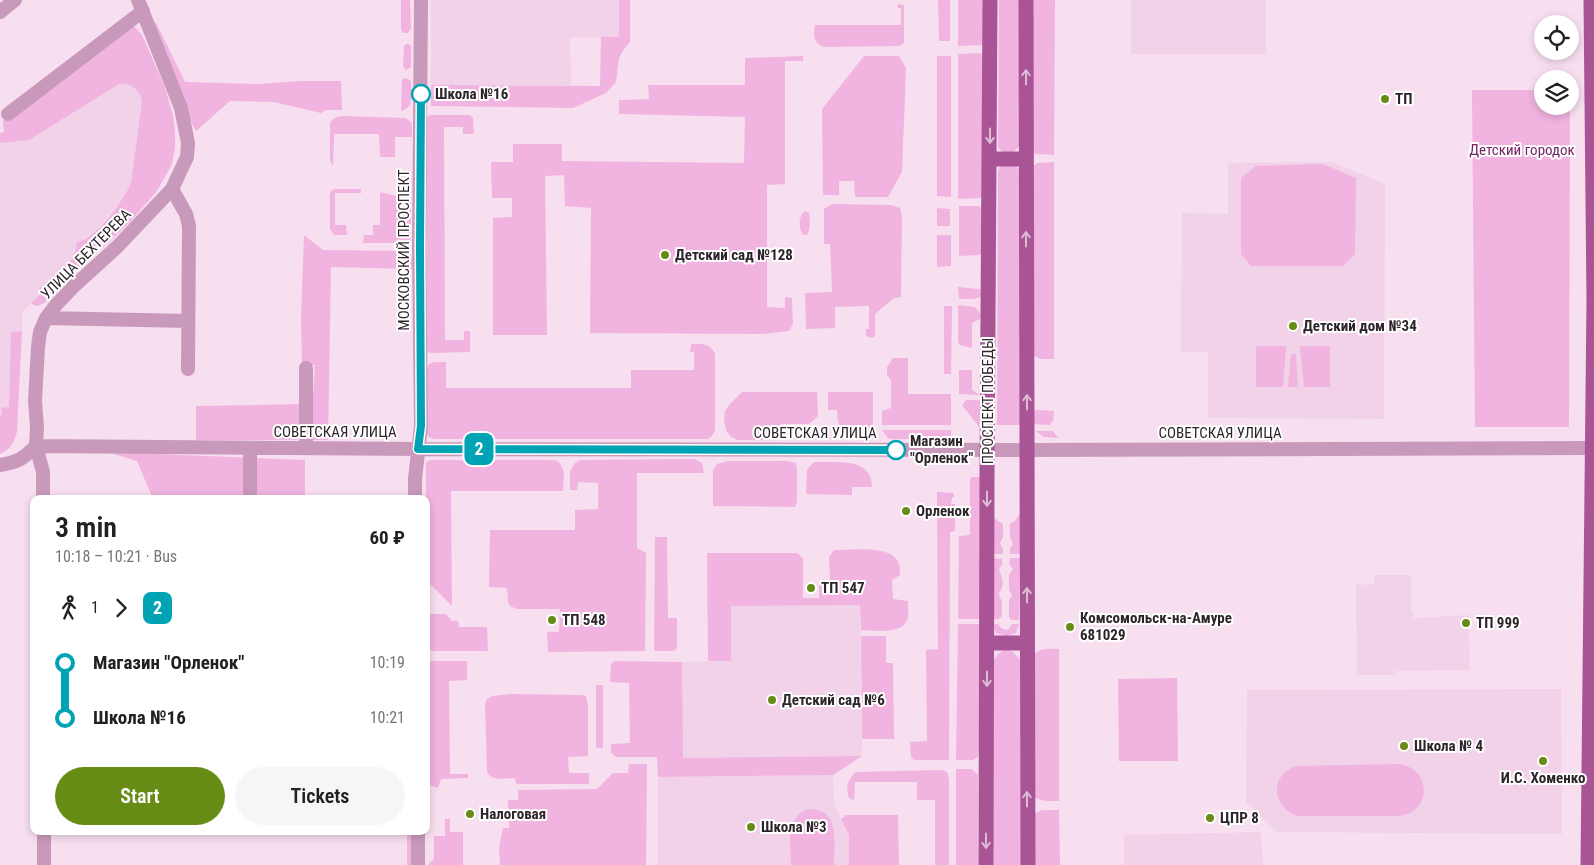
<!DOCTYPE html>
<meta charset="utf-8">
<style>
:root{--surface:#fff;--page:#f6f6f6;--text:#202124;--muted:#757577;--accent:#678c15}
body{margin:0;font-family:"Roboto Condensed",sans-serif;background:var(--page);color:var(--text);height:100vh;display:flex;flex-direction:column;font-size:19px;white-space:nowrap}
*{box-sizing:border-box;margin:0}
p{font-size:16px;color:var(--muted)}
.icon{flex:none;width:28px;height:28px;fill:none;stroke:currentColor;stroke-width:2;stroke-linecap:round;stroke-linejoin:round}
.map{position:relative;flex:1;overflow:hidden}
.sheet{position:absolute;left:30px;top:495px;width:400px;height:340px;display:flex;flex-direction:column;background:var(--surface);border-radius:10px;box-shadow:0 2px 8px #0003}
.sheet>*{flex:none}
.badge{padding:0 10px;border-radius:8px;font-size:18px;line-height:32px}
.tools{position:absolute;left:1534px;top:15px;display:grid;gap:10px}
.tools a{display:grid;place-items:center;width:45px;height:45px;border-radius:50%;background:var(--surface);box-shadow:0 2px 8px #0003;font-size:25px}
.map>.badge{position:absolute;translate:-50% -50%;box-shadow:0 0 0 2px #fff}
.legs{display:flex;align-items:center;gap:8px;height:55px;padding:0 25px;font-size:16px}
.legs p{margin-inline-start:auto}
.headline{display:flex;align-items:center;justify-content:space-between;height:85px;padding:0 25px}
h1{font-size:28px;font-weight:600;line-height:38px}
.action{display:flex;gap:10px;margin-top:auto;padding:10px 25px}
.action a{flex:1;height:58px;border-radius:30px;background:var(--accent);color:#fff;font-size:20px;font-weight:600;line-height:58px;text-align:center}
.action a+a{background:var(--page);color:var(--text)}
ul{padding:0 25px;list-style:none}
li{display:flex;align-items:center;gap:18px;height:55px;font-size:19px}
li i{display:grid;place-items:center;width:8px;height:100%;margin:0 6px;background:currentColor}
li i::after{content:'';width:12px;height:12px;margin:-6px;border:4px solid;border-radius:50%;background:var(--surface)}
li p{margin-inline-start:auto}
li:first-child i{background:linear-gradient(#0000 50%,currentColor 0)}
li:last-child i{background:linear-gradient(currentColor 50%,#0000 0)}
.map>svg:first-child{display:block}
.built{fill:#f1d2e8}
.green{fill:#f1b3e0}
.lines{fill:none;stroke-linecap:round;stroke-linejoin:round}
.minor{stroke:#c999bc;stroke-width:14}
.major{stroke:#a85495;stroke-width:15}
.oneway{stroke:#dcbbd5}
.line-1-casing{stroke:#fff;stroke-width:11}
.line-1{stroke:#00a3b4;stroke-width:8}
.stop-1-dot{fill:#fff;stroke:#00a3b4;stroke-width:2.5}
.poi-dot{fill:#678c15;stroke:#fff;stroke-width:2}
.labels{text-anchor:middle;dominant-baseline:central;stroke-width:4;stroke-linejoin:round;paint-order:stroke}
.stop-label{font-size:15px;font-weight:bold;fill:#2c242a;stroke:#fff;text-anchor:start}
.poi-label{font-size:15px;font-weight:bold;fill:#2c242a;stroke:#fff;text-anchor:start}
.park-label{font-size:15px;fill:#722663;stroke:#fff}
.street-label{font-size:15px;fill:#2c242a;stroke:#fff}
</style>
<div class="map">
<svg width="1594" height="865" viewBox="0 0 1594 865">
<rect width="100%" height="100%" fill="#f7dff0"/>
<path class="built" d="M431 0H619V37L570 38 571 85H431Z
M1131 0H1266V54H1131Z
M126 83 134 86 138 90 142 101 131 183 127 194 96 231 80 242 72 259 39 289 42 293 22 312V331L11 332 9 407 0 415V143L29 140 119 84Z
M1332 162 1385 184 1384 419 1208 418V352H1181L1182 213 1228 214V163Z
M1374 575H1411V608L1414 618 1469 615 1470 670 1396 671V675H1357L1356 585 1374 584Z
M860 605 862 756 682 758V662L731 661 730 606Z
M1561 689 1562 834 1277 832 1246 802 1247 690Z
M833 775 834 804 849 835V865H658V777Z
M1261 832 1263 865H1124V835Z"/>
<path class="green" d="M401 0H410L411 28 408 33H403L401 29Z
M619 0H630V42L624 49 619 58 616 82 606 93 573 108 431 106V85L600 86 601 37H619Z
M938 0H950V41H939Z
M958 0H988L984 45 958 46Z
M999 0H1020V145L1013 153 1002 152 998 147Z
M1031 0H1055L1054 155 1037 154 1032 152Z
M898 4 904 5V43L899 46 824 47C813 43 813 35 815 25H901V8H898Z
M156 23 185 82 260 84 300 81H341L342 110H326L321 113 273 102 230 101 196 131 192 124 153 24Z
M130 27H135L142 35 164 85 173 115 175 131V148L172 164 157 191 130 222 107 244 87 260 44 303C38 306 36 307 31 303L42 293 39 289 72 259 75 253 77 242C94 241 125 199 131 183L142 101C139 89 132 83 119 84L29 140 0 143V133L4 132 3 121Z
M406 44H409L411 46V66L410 68 406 70 403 66 404 47Z
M980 53 982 54 985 195 980 198 958 199V54Z
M803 56V61H785V184L767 185V307L785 308V297L792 298 793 324 789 331 763 334 590 333 591 208 565 206 564 175 545 176 547 335H493V218L512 217V198H492L491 162H513V144H562V161L744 163 745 117 619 114V100L649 99 648 85H745V58Z
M864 56H899L906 68 902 172 888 197H855L854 181H839V195H823L822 109Z
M937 56H951V197L937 196Z
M405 78 410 80 411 82C411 95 415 107 401 111L402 80Z
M1472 90H1542V106H1570L1569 427H1475Z
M430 115H470L473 118 474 134H463V127H444L445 340H464V331H470V352L431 353 425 350 423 119Z
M342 116 406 118 412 123V137H395V157H380L379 134H334L333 166 330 161V123C333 117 337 117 342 116Z
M1054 162V359H1040L1033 355 1032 168 1037 163Z
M1323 164 1356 178 1355 254 1343 266H1251L1241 254V178L1256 166Z
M1000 166H1016L1020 171 1021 425H997L998 172Z
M336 189H361V193H335V225H346L347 235H334L330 229V193L332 190Z
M380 192 401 197 411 202V237L410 240 406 243H363L364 235H373V225H380Z
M832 204 891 205 900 208 902 216 901 297 894 298 875 314V336L872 338 866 336V329H869V306L835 307V328L806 329 805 293 832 292 830 244H824V209Z
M959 206H978L984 209 983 253 979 255 959 256Z
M937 208 950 209V226H937Z
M805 211 809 213C810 220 811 229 807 235H804C798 230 798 216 805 211Z
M304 235 323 250 404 251C413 253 412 261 413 269L331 267 328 440H314L310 439 315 365H302L301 319Z
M937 235H951V266L937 267Z
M958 287 979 289 985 295 974 299H959Z
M958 305 975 307 981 314 980 319 972 323V348L960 345 958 342Z
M944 306H952L951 374H944Z
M22 331 17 431C15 441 11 449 0 454V415H2L1 408 9 407 11 332Z
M691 344C701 344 710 342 715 354V431L711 437 708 439H434L429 437 427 434V368L429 364 434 362H446V388H631V370H694V352H690Z
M1256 346H1286L1283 387H1256Z
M1300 346H1330V387H1304Z
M1291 354H1296L1298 387H1288Z
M893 358H908V394H951V425H882V411L891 408V381L887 375V367Z
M959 370H972V390L980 395 959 394Z
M742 392H817L818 416 809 424H781L773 433 762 440H738L731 437 726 430 724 420 725 411 729 405Z
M828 392H873V432L871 438C849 438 837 435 837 410H828Z
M966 400H980L979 427 962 405Z
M303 404 299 439 296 440H196V406Z
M1036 410 1054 411 1053 421 1049 425 1033 424V413Z
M882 430H951V439H892L888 438Z
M1036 431H1053L1058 438 1044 437Z
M132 453 305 460V499H153L137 461 114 454Z
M695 459 702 463 704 473H637V548L646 553 645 651 548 652 547 632H559L560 609H517L510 606 508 602 507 588 489 587 490 530H575V510L598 509V483L578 482 577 490H570V472L575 463 581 460Z
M430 460H555L560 463 564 472 563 491H451L452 606 426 580V463Z
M728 461H787L796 463 797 471V502L795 507 713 506V470L717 464Z
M814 462C835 463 872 456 872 487H852V495L806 494 807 470Z
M971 477H981L980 619H958L959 536 970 535V479Z
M937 492 954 493V497H952L951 504H955V531L950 532 949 760H914L911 757 910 742 927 741 926 650 938 649Z
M1021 512 1020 554H1010V549L1013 544 1010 537V524L1015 521Z
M993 517 998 521 1003 524V537L1000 543 1003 549V554H992Z
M655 537H667L668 618H677V648L674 651H654Z
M834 550C850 550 888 545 897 560 900 564 900 570 900 575L892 580 893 599 908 601C908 606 909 612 908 617 904 636 875 630 861 630L860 605 731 606V661H708L707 553H797L803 558V598H819V584L830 583 829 557Z
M992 558 1002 559V564L999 570C1003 580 1005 583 999 594L1000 598 1002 601V616L999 619H992Z
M1010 558H1020L1019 620H1011L1009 617V601L1012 595 1009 590V575L1013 569 1009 564Z
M430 614H446L452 621H458L459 627H487L488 651H432L427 648V617Z
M958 624H980L979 752 978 757 973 760H956Z
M992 624H998L1001 628 1006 630 1010 628 1012 624H1019L1016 633 1007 636 996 633Z
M861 636H886V663H893L894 739H862Z
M1059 649V801C1051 801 1040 802 1034 796L1033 656C1039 647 1049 649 1059 649Z
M1004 650 1012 651 1019 658 1020 662 1021 865H989L991 664 998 654Z
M429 661H467V680L449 681 450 774H468V778L441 779 438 788 429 785 426 781V664Z
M614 661 682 662 683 758 862 756 833 775 658 777 657 757H616L611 753V744L630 743 629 683 610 682 611 664Z
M1177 678 1178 761H1119L1118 679Z
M596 685H603V748H596Z
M511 694 581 695 586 696 588 707V756L568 757 569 773H589V784H516L515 778 500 779 491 777 487 772 485 704 487 699 493 696Z
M629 764H647L646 865H500L499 847 503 828H509L508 800H518V790L597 789 613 773H628Z
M1398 764C1432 767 1433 813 1398 816H1297C1272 807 1269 777 1295 766Z
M956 769H972L978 775V865H956Z
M942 770 947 772 949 779V865H935V800H917V782H855L854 800 849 798C845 785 848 782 855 772Z
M809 809C841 809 834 843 834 865H791C791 844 784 817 809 809Z
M1042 810H1059L1060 865H1032L1034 814Z
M846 815H898L899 865H849V835L841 819Z
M445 819H450V832H463V865H428L434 859V836H445Z
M407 831H412V865H407Z"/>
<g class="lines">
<path class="minor" d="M0 12 15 0
M8 114 143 11
M172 189 186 214 189 226 188 369
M46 318 188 321
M306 368V448
M36 446 418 449 1027 450 1594 448
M250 448V499
M0 465C18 462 23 459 36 446
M43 499V472L36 446 37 427 35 401 38 347 40 332 46 318 56 305 74 286 117 247 172 189 187 157 188 143 181 108 138 0
M415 499V479L421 426 419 248 421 0
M44 865V831
M418 865V831"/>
<path class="major" d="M1026 0 1028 865
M989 159H1025
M987 643H1027
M986 865 987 474 990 0
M1588 865 1594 301 1591 0"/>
</g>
<defs><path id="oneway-shaft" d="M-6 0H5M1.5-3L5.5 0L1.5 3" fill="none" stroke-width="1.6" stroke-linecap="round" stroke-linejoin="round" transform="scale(1.25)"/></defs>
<g class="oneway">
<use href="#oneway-shaft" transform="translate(1026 77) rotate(-90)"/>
<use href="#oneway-shaft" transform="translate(990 136) rotate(90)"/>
<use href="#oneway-shaft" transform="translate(1026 239) rotate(-90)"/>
<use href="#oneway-shaft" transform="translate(1027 402) rotate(-90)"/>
<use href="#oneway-shaft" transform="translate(987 499) rotate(90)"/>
<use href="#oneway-shaft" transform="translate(1027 595) rotate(-90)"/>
<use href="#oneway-shaft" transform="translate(987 679) rotate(90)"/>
<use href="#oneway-shaft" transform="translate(1027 799) rotate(-90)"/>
<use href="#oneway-shaft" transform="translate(986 841) rotate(90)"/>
</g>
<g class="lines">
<g class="line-1-casing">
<path id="line-1" d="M421 94 420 248 421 426 418 449 896 450"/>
</g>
<use href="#line-1" class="line-1"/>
</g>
<g class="stop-1-dot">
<circle cx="421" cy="94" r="9"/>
<circle cx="896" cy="450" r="9"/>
</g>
<g class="poi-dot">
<circle cx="1385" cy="99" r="5"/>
<circle cx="665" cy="255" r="5"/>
<circle cx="1293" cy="326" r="5"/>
<circle cx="906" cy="511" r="5"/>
<circle cx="811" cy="588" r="5"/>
<circle cx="552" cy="620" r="5"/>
<circle cx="1466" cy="623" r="5"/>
<circle cx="1070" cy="627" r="5"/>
<circle cx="772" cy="700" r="5"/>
<circle cx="1404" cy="746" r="5"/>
<circle cx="1543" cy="761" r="5"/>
<circle cx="470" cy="814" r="5"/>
<circle cx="1210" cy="818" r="5"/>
<circle cx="751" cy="827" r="5"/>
</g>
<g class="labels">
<g class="stop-label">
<text x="435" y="94">Школа №16</text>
<text x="910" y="441">Магазин<tspan x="910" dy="17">"Орленок"</tspan></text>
</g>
<g class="poi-label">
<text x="1395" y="99">ТП</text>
<text x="675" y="255">Детский сад №128</text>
<text x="1303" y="326">Детский дом №34</text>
<text x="916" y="511">Орленок</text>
<text x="821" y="588">ТП 547</text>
<text x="1080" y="618">Комсомольск-на-Амуре<tspan x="1080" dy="17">681029</tspan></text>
<text x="562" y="620">ТП 548</text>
<text x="1476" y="623">ТП 999</text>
<text x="782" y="700">Детский сад №6</text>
<text x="1414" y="746">Школа № 4</text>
<text x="1543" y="778" text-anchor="middle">И.С. Хоменко</text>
<text x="480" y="814">Налоговая</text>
<text x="1220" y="818">ЦПР 8</text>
<text x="761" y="827">Школа №3</text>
</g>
<g class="park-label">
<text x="1522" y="150">Детский городок</text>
</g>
<g class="street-label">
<text transform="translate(404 250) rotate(-90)">МОСКОВСКИЙ ПРОСПЕКТ</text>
<text transform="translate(86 254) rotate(-45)">УЛИЦА БЕХТЕРЕВА</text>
<text transform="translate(988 401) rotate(-90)">ПРОСПЕКТ ПОБЕДЫ</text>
<text x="335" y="432">СОВЕТСКАЯ УЛИЦА</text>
<text x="815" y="433">СОВЕТСКАЯ УЛИЦА</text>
<text x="1220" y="433">СОВЕТСКАЯ УЛИЦА</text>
</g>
</g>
</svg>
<div class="tools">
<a><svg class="icon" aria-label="locate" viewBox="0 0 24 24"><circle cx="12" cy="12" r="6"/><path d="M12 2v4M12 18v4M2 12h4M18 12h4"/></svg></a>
<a><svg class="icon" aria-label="layers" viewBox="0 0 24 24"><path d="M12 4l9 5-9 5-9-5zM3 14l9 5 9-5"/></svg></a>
</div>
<b class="badge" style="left:479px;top:449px;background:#00a3b4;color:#fff">2</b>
<section class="sheet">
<div class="headline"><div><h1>3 min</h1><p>10:18 – 10:21 · Bus</p></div><b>60 ₽</b></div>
<div class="legs"><svg class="icon" aria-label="walk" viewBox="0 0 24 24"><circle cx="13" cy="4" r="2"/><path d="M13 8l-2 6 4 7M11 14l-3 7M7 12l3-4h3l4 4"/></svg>1<svg class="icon" aria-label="forward" viewBox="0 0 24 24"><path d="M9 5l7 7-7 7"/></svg><b class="badge" style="background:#00a3b4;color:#fff">2</b></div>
<ul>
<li><i style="color:#00a3b4"></i><b>Магазин &quot;Орленок&quot;</b><p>10:19</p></li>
<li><i style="color:#00a3b4"></i><b>Школа №16</b><p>10:21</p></li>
</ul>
<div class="action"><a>Start</a><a>Tickets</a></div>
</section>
</div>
